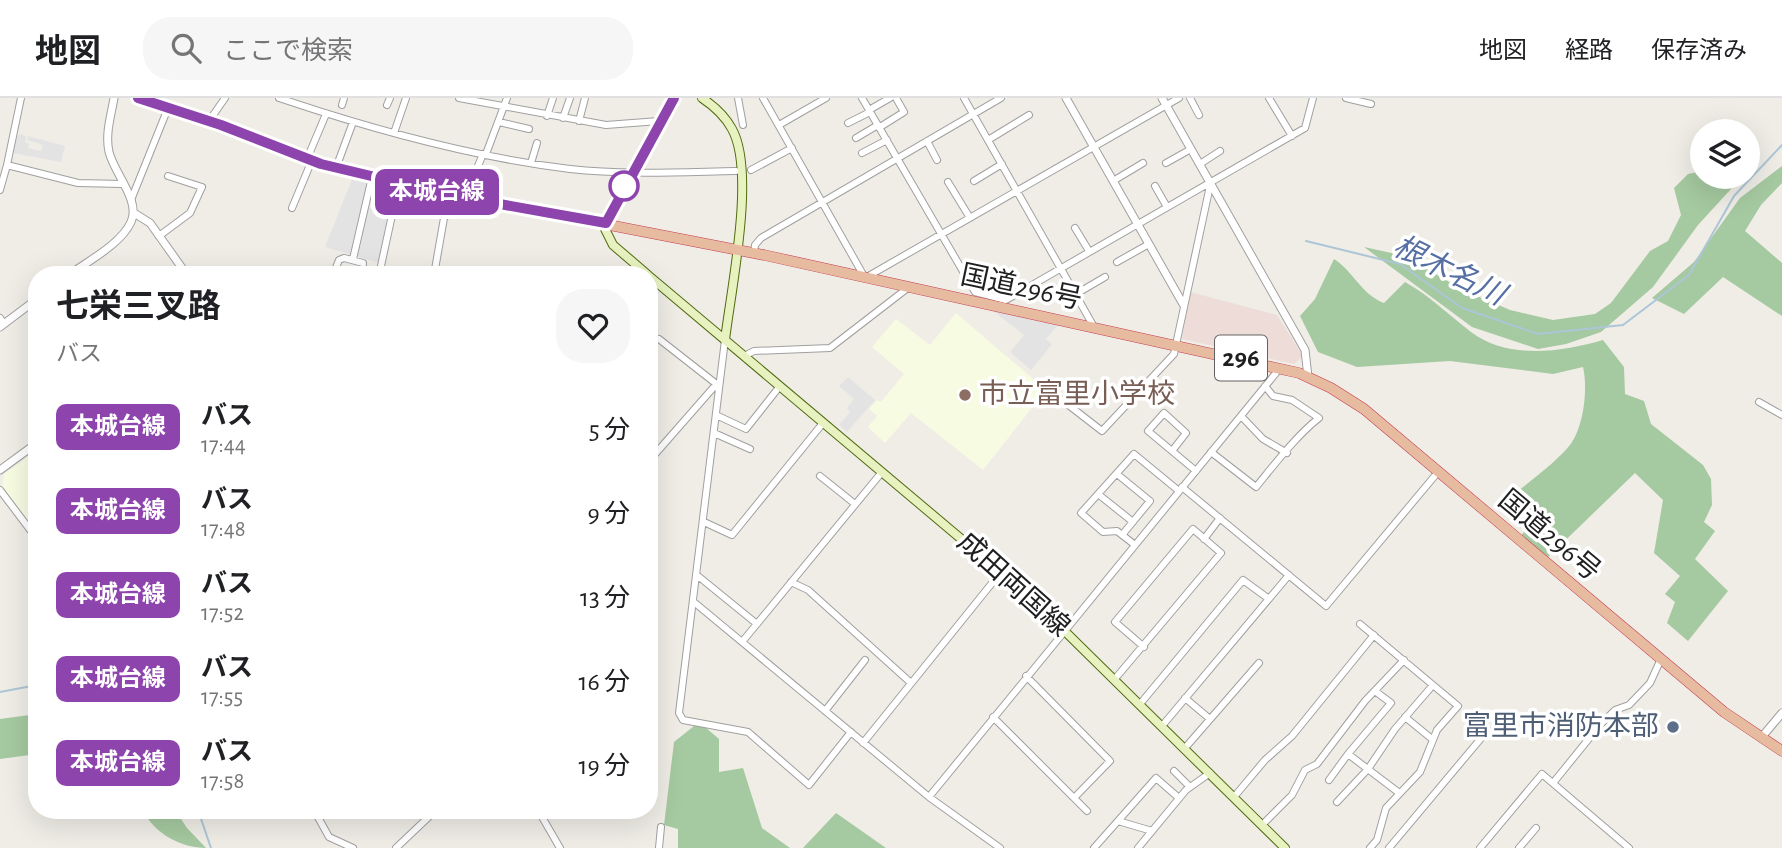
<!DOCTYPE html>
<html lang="ja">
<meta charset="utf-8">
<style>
:root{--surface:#fff;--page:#f6f6f6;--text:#202124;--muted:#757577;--line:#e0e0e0}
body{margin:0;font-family:"Alegreya Sans","Noto Sans JP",sans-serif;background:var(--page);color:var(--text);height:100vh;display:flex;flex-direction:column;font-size:26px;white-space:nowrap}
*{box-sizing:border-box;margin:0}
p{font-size:23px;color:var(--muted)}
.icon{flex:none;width:38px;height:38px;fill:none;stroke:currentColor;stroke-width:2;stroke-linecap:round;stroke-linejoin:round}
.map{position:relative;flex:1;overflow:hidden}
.details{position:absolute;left:28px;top:168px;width:630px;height:553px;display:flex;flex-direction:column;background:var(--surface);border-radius:28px;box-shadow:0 7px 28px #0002}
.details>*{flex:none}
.badge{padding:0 14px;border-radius:10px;font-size:24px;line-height:46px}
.tools{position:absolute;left:1690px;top:21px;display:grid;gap:14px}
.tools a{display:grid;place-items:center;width:70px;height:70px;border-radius:50%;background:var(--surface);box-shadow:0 7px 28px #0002;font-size:35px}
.map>.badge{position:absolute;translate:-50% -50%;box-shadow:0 0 0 4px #fff}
.round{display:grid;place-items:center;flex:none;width:74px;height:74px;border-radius:28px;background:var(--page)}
.summary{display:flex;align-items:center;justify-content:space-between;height:119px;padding:0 28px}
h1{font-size:33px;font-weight:700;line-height:52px}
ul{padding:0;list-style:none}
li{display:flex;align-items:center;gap:21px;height:84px;padding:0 28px}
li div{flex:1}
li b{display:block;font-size:26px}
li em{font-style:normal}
li .badge{min-width:77px;font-weight:700;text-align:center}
header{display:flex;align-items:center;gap:42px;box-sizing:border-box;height:98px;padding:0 35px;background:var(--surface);border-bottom:2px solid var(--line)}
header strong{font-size:33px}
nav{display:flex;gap:38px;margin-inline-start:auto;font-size:24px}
.search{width:490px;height:63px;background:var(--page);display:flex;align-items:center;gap:18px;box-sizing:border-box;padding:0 24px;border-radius:28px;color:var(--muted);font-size:26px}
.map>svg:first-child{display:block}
.commercial{fill:#eddcd7}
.education{fill:#f7fbe2}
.forest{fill:#a5c9a0}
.parking{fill:#e3e3e3}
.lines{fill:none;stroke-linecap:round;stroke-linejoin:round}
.stream{stroke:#acc6d7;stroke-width:2}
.minor-casing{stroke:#a0a0a0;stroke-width:8}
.tertiary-casing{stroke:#a0a0a0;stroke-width:9}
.secondary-casing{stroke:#516a11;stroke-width:10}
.trunk-casing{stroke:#c73951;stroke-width:11}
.minor{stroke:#fff;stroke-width:6}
.tertiary{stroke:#fff;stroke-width:7}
.secondary{stroke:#e7f2c0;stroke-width:8}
.trunk{stroke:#e7bba0;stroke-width:10}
.line-casing{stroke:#fff;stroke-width:16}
.line{stroke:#8e44ad;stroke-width:10}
.stop-dot{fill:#fff;stroke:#8e44ad;stroke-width:3.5}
.education-dot{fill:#8d6e63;stroke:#fff;stroke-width:2.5}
.service-dot{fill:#5c6f8a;stroke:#fff;stroke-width:2.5}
.labels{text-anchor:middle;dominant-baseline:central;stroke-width:7;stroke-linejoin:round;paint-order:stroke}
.shield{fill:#fff;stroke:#626262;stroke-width:2}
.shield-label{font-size:26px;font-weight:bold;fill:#1f1f1f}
.street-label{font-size:28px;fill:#1f1f1f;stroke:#fff}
.education-label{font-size:28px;fill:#785e54;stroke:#fff;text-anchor:start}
.service-label{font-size:28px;fill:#4e5e75;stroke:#fff;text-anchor:end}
.water-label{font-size:30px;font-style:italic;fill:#566fa4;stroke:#fff}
</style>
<header>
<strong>地図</strong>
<div class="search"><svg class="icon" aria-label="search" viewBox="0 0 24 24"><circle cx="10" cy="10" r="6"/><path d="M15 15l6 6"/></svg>ここで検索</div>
<nav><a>地図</a><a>経路</a><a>保存済み</a></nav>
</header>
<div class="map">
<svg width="1782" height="750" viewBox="0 0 1782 750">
<rect width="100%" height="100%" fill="#efede6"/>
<path class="commercial" d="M1190 194 1277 217 1303 258 1294 266 1182 241Z"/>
<path class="education" d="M956 215 1046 292 983 372 911 315 885 345 868 329 877 318 869 311 877 302 881 304 904 276 872 249 896 221 930 247Z
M37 352V436L2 388 4 376Z"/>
<path class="forest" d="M1782 68V85L1761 107 1745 133 1782 165V218L1723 179 1684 216 1652 200 1694 164 1740 100Z
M1703 73V79H1742L1698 127 1653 189 1601 234 1566 246 1538 251 1472 229 1364 149 1405 158 1461 191 1510 212 1553 222 1595 216 1611 205 1650 153 1668 143 1681 117 1674 90 1688 76Z
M1334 161C1354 174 1361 196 1384 205L1405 184C1430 198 1449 217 1471 234 1508 262 1562 254 1603 242L1624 269 1625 296 1644 303 1651 326 1703 367 1711 381 1712 407 1704 424 1715 433 1695 461 1728 493 1688 543 1667 525 1675 504 1665 496 1680 478 1654 455 1663 402 1635 375 1548 459 1521 438 1531 424 1510 400C1526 386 1561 361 1572 344 1584 326 1588 290 1583 269L1553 276 1450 263 1357 269 1318 254 1300 218 1315 201Z
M37 616V656L0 661V621Z
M699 624 719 641V674L743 670 762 730 790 750H678V731L664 727 674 644Z
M143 712H175L187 730 206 750C182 750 154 736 143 712Z
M836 715 886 750H803Z"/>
<path class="parking" d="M21 36 26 38 25 44 29 46 28 50 41 53 43 47 27 42 28 38 65 48 61 64 13 55 17 39Z
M353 79 367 85 362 108 389 116 380 165 325 149Z
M993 213 1058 227 1046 241 1052 246 1031 272 1010 254 1024 237Z
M848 279 875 302 847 334 839 327 850 314 847 310 854 301 839 288Z"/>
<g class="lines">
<path class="stream" d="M1306 143 1400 166 1462 210 1538 236 1623 227 1689 177 1734 98 1782 47
M0 594 37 587
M198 712 211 750"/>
<g class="minor-casing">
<path id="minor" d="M279 0C374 32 471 59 570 71 625 77 681 74 736 73
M459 0 606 27 659 23
M738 0 743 27
M763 0 865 180 1179 0
M862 0 975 194 1006 202 1305 30 1313 0
M964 0 1094 229
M1190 0 1199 17
M1269 0 1292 38
M1346 0 1371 6
M342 7 344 0
M387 7 390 0
M869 12 890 0
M547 18 553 0
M563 20 570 0
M209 23 225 0
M579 23 585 0
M499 24 529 31
M848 25 870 14
M779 27 826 0
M880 29 904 14 896 0
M394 35 406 0
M856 40 878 27
M988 42 1029 17
M927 43 937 62
M862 55 887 42
M486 56 507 0
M307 61 326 16
M531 65 537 45
M1166 65 1191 51
M1200 66 1220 53
M7 67 21 0
M336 70 353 24
M751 72 792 50
M974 83 1002 66
M1113 83 1143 65
M948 84 970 120
M1155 88 1167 109
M0 92 7 67 78 85 122 86
M465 99 483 56
M131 102 168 10
M292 110 312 62
M1075 130 1089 153
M159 138 190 115 202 89 168 78
M754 156 755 147 761 140 1001 0
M353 161 372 79
M1117 164 1149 146
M333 177 339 162 344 160 363 165 362 177
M379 177 399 85
M434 177 444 120 451 113 455 98
M628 177 638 168
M1076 196 1105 179
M0 220 4 226
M725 242 679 615 683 622 748 634 809 687 851 634
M744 258 754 253 830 250 909 189
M1049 292 1102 333 1174 256 1211 83
M1759 304 1782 317
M1066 305 1082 286
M716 317 746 331 780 288
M1241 318 1263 341 1287 355
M714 335 750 351
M1172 353 1186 335 1164 315 1148 333 1196 373
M1211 354 1256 389C1274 367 1297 337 1319 320L1292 302 1273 298 1265 288
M649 363 713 290 719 288 659 241
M1117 376 1150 403 1122 437
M820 378 855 406
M1182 389 1326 508 1438 374
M0 392 37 441
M1098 396 1133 424
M704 424 732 437 823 325
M1204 441 1220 420
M1135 447 1117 433 1103 434 1081 415 1134 356 1179 393
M698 478 757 526
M791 484 808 492 911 585
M695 505 929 699 1000 750
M1360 526 1458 608 1437 632 1420 674 1386 710 1377 742 1370 750
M742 544 882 374
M1026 578 1110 663 1074 700
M1114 582 1221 455 1193 431 1115 524 1144 549
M1185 600 1210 621
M1140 606 1243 482 1269 501
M825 613 865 562
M993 619 1087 713
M1405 619 1432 641
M1162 628 1289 477
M863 645 1001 474
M1185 650 1259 565
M1348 656 1391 605 1375 593
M1174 673 1190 689
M1329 682 1348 656 1398 694
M1553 685 1600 627 1615 612 1629 607 1650 585 1661 561
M929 699 1276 275 1277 269
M1234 699 1265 662 1292 638 1374 537
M1337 704 1368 671 1395 631 1433 587
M314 712 329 739 353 750
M538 712 560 750
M1118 723 1152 733
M1262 727 1292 697 1305 672 1317 666 1365 603 1404 562
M396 750 436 712
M659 750 661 729
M1094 750 1156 680 1179 700
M1138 750 1186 692 1210 675
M1389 750 1488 632
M1480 750 1542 676 1629 750
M1519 750 1536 730"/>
</g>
<g class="tertiary-casing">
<path id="tertiary" d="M1066 0 1183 206
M1162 0 1305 252 1308 279
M134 115 150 125 187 177
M69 177C88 163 121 146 131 124 141 103 114 75 109 54 105 36 111 18 114 0
M0 229 37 201
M0 372 37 345
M1761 640 1782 615"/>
</g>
<g class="secondary-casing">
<path id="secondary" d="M702 0C714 8 725 18 732 31 756 74 731 191 725 242
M648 177 613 147 605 131 612 109 674 0
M649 178 1029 498 1285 750"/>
</g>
<g class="trunk-casing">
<path id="trunk" d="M138 0 221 27 321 66 413 89 764 157 1299 275 1331 290 1364 311 1724 614 1782 653"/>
</g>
<use href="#minor" class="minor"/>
<use href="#tertiary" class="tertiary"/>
<use href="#secondary" class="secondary"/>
<use href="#trunk" class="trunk"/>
</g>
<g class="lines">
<g class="line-casing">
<path id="line" d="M138 0 221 27 321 66 455 98 606 125 674 0"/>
</g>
<use href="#line" class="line"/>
</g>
<circle class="stop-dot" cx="624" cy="88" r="14"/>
<circle class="education-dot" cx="965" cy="297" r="7"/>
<circle class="service-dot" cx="1673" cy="629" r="7"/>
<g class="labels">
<rect class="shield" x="1215" y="237.5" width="52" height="45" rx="5"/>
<g class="shield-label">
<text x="1241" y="260">296</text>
</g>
<g class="street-label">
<text transform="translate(1021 190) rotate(12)">国道296号</text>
<text transform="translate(1549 438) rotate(40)">国道296号</text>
<text transform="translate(1013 487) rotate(42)">成田両国線</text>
</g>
<g class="education-label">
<text x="979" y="297">市立富里小学校</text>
</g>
<g class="service-label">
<text x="1659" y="629">富里市消防本部</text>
</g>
<g class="water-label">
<text transform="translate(1449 173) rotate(26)">根木名川</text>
</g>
</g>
</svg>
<div class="tools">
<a><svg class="icon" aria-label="layers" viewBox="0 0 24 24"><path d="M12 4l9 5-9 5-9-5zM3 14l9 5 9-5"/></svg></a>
</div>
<b class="badge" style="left:437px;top:94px;background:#8e44ad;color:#fff">本城台線</b>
<section class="details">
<div class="summary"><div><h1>七栄三叉路</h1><p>バス</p></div><a class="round"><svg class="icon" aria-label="heart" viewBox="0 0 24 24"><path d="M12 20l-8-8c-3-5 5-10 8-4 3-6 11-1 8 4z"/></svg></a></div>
<ul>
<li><span class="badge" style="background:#8e44ad;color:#fff">本城台線</span><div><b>バス</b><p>17:44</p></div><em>5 分</em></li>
<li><span class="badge" style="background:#8e44ad;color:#fff">本城台線</span><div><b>バス</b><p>17:48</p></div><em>9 分</em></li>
<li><span class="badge" style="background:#8e44ad;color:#fff">本城台線</span><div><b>バス</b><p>17:52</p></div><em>13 分</em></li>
<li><span class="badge" style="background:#8e44ad;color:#fff">本城台線</span><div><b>バス</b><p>17:55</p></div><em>16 分</em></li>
<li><span class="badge" style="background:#8e44ad;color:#fff">本城台線</span><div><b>バス</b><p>17:58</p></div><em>19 分</em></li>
</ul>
</section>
</div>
